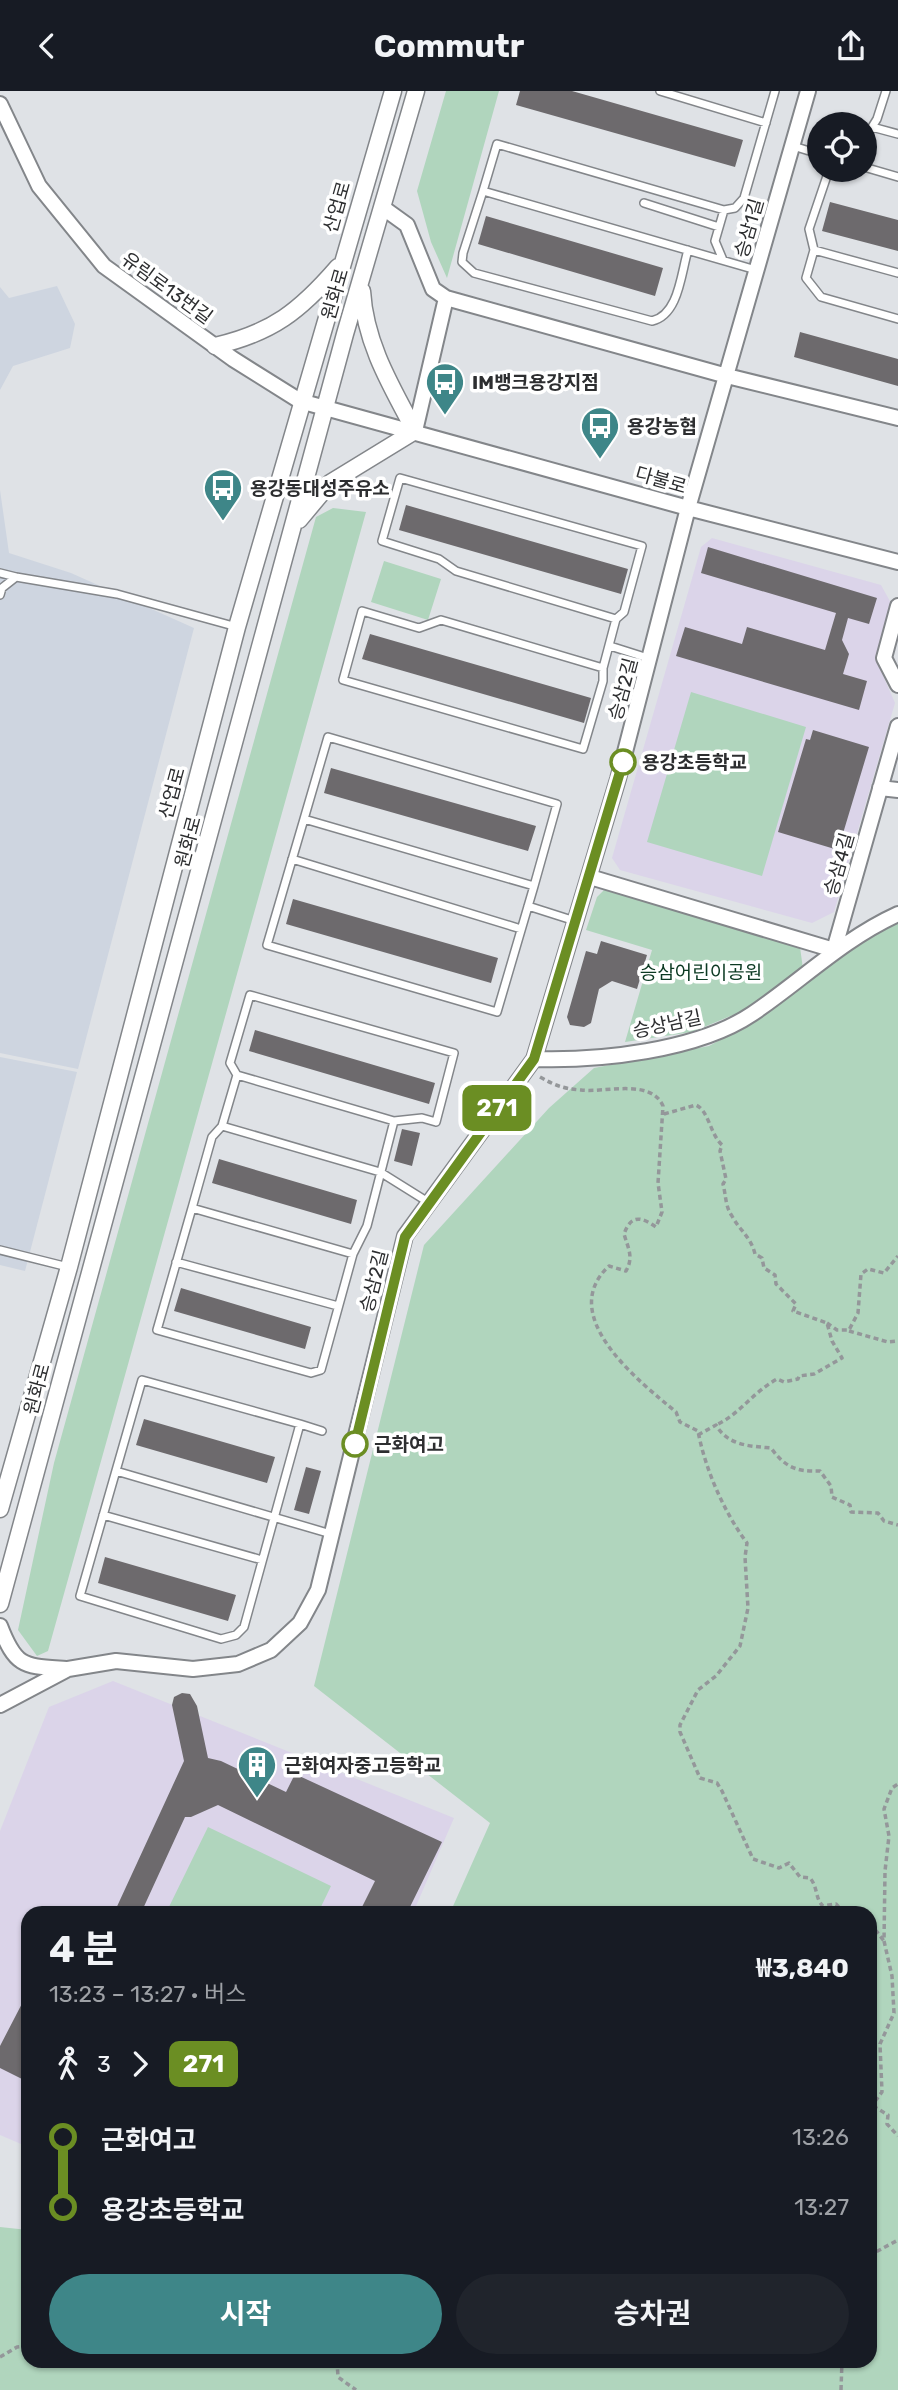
<!DOCTYPE html>
<html lang="ko">
<meta charset="utf-8">
<style>
:root{--surface:#171b24;--page:#20242c;--text:#f1f3f6;--muted:#9ea1a6;--accent:#3e8688}
body{margin:0;font-family:Rubik,"Noto Sans KR",sans-serif;background:var(--page);color:var(--text);height:100vh;display:flex;flex-direction:column;font-size:26px;white-space:nowrap}
*{box-sizing:border-box;margin:0}
p{font-size:23px;color:var(--muted)}
.icon{flex:none;width:38px;height:38px;fill:none;stroke:currentColor;stroke-width:2;stroke-linecap:round;stroke-linejoin:round}
.map{position:relative;flex:1;overflow:hidden}
.details{position:absolute;left:21px;top:1815px;width:856px;height:462px;display:flex;flex-direction:column;background:var(--surface);border-radius:21px;box-shadow:0 2px 5px #0004}
.details>*{flex:none}
.badge{padding:0 14px;border-radius:10px;font-size:24px;line-height:46px}
.fabs{position:absolute;left:807px;top:21px;display:grid;gap:14px}
.fabs a{display:grid;place-items:center;width:70px;height:70px;border-radius:50%;background:var(--surface);box-shadow:0 2px 5px #0004;font-size:35px}
.map>.badge{position:absolute;translate:-50% -50%;box-shadow:0 0 0 4px #fff}
.legs{display:flex;align-items:center;gap:10px;height:77px;padding:0 28px;font-size:23px}
.legs p{margin-inline-start:auto}
.headline{display:flex;align-items:center;justify-content:space-between;height:119px;padding:0 28px}
h1{font-size:38px;font-weight:700;line-height:52px}
.button{display:flex;gap:14px;margin-top:auto;padding:14px 28px}
.button a{flex:1;height:80px;border-radius:42px;background:var(--accent);color:#fff;font-size:28px;font-weight:700;line-height:80px;text-align:center}
.button a+a{background:var(--page);color:var(--text)}
ul{padding:0 28px;list-style:none}
li{display:flex;align-items:center;gap:24px;height:70px;font-size:26px}
li i{display:grid;place-items:center;width:10px;height:100%;margin:0 9px;background:currentColor}
li i::after{content:'';width:18px;height:18px;margin:-9px;border:5px solid;border-radius:50%;background:var(--surface)}
li p{margin-inline-start:auto}
li:first-child i{background:linear-gradient(#0000 50%,currentColor 0)}
li:last-child i{background:linear-gradient(currentColor 50%,#0000 0)}
header{display:flex;justify-content:space-between;align-items:center;height:91px;padding:0 28px;background:var(--surface);font-size:32px;font-weight:700}
.map>svg:first-child{display:block}
.built{fill:#ced5e0}
.education{fill:#dbd4e9}
.green{fill:#b0d5bd}
.building{fill:#6d6a6d}
.lines{fill:none;stroke-linecap:round;stroke-linejoin:round}
.service-casing{stroke:#83868a;stroke-width:10}
.minor-casing{stroke:#83868a;stroke-width:18}
.tertiary-casing{stroke:#83868a;stroke-width:19}
.path{stroke:#94979a;stroke-width:3.5;stroke-dasharray:5 3.5;stroke-linecap:butt}
.service{stroke:#fff;stroke-width:7}
.minor{stroke:#fff;stroke-width:14}
.tertiary{stroke:#fff;stroke-width:16}
.line-1-casing{stroke:#fff;stroke-width:16}
.line-1{stroke:#6b8e23;stroke-width:10}
.stop-1-dot{fill:#fff;stroke:#6b8e23;stroke-width:3.5}
.labels{text-anchor:middle;dominant-baseline:central;stroke-width:7;stroke-linejoin:round;paint-order:stroke}
.street-label{font-size:19px;fill:#2d2e30;stroke:#fff}
.poi-label{font-size:19px;font-weight:bold;fill:#2d2e30;stroke:#fff;text-anchor:start}
.stop-label{font-size:19px;font-weight:bold;fill:#2d2e30;stroke:#fff;text-anchor:start}
.park-label{font-size:19px;fill:#0b3922;stroke:#fff}
</style>
<header><svg class="icon" aria-label="back" viewBox="0 0 24 24"><path d="M15 5l-7 7 7 7"/></svg>Commutr<svg class="icon" aria-label="share" viewBox="0 0 24 24"><path d="M12 15V3M7 8l5-5 5 5M5 13v7h14v-7"/></svg></header>
<div class="map">
<svg width="898" height="2299" viewBox="0 0 898 2299">
<rect width="100%" height="100%" fill="#dfe2e6"/>
<path class="built" d="M57 195 75 233 70 257 13 275 0 299V196L9 207Z
M0 399 9 462 71 482 194 537 78 978 0 962Z
M0 966 77 981 25 1180 0 1174Z"/>
<path class="education" d="M712 447 881 494 891 512 876 568 895 612 834 821 812 832 620 779 612 767 701 456Z
M113 1590 454 1727 413 1822H28V2056L0 2044V1740L49 1616Z"/>
<path class="green" d="M446 0H499L447 187 431 151 417 100Z
M333 417 366 421 48 1560 37 1565 18 1539 54 1372 316 426Z
M384 470 441 488 428 529 371 511Z
M691 601 806 636 762 785 647 751Z
M604 799 800 856 803 878 745 919 692 941 625 951 652 859 586 839 597 806Z
M898 827V2299H0V2136L28 2139V2270H870V1822H450L490 1732 314 1595 424 1154 549 1017 594 977 709 955 756 929 847 861Z
M208 1736 331 1795 318 1822H166Z"/>
<path class="building" d="M520 0H572L743 49 735 76 516 14Z
M830 111 898 129V160L822 140Z
M486 125 663 177 655 205 478 153Z
M800 241 898 268V295L794 266Z
M406 414 628 478 621 503 399 439Z
M708 456 877 507 869 533 848 527 842 549 849 563 843 583 867 590 859 619 676 565 685 536 742 553 747 536 825 559 836 522 701 482Z
M370 543 591 607 584 632 362 568Z
M813 639 869 656 838 759 778 741 806 648 810 649Z
M331 677 536 735 528 760 324 702Z
M293 808 498 867 491 892 286 833Z
M601 850 647 864 637 898 612 890 599 898 591 932 584 936 570 934 567 926 586 860 597 863Z
M255 939 435 992 429 1013 249 960Z
M402 1038 420 1042 412 1075 394 1070Z
M219 1068 357 1109 351 1133 212 1092Z
M181 1197 311 1236 305 1258 174 1220Z
M144 1328 275 1366 267 1392 136 1354Z
M306 1376 321 1380 309 1423 294 1419Z
M105 1466 236 1504 228 1530 98 1492Z
M182 1602 190 1603 197 1615 208 1667 221 1670 286 1701 295 1683 442 1751 407 1822H359L375 1790 218 1714 191 1726H185L141 1822H114L184 1670 172 1614 174 1606Z
M28 1901V1991L0 1977V1955Z"/>
<g class="lines">
<g class="service-casing">
<path id="service" d="M660 0 766 32
M872 36 898 43
M864 49 877 28 886 0
M793 55 819 63
M864 76 898 86
M829 79 809 138 814 159 806 187 821 206 898 228
M483 100 463 162 462 171 474 182 652 230C679 224 681 182 688 159
M644 112 719 136
M724 119 735 117 744 107 775 0
M814 159 898 182
M723 169 715 150 724 119 497 53 483 100 756 179
M0 482 16 486
M0 504 2 497 16 486 117 503 237 536
M610 555 651 568
M603 577V590L583 658 343 589 362 520 419 537 441 529 603 577 616 528 624 521 642 455 400 387 382 450 439 468 456 480 616 528
M304 728 534 795 497 921 267 854Z
M304 728 328 646 557 713 534 795
M292 768 521 838
M528 815 575 830
M237 984 222 1035 380 1081 428 1111
M222 1035 212 1046 192 1117 353 1163
M192 1117 157 1239 311 1282 321 1279 353 1163 367 1135 394 1030 237 984 230 972 250 904 454 962 436 1031 422 1027 394 1030
M0 1159 68 1176
M176 1171 338 1215
M300 1333 244 1536 236 1544 221 1548 80 1505 142 1289 300 1333 322 1340
M116 1380 331 1443
M103 1424 262 1469"/>
</g>
<g class="minor-casing">
<path id="minor" d="M0 13 39 95 104 175 233 268 300 310 688 417 898 471
M382 116 407 134 433 198 446 207 727 285 898 327
M415 340 446 207
M898 515 884 567 898 594
M880 697 898 699
M590 786 834 859 898 635
M534 968C599 970 697 960 752 923 801 890 843 848 898 823
M0 1535C16 1577 24 1575 66 1578
M0 1614 68 1578 116 1570 193 1578 238 1573 271 1559 300 1532 318 1499 405 1145 534 968 618 688 688 417 808 0"/>
</g>
<g class="tertiary-casing">
<path id="tertiary" d="M215 255C272 242 300 220 338 176
M299 429 330 392 415 340C391 295 365 252 362 200
M0 1418 69 1176 237 536 393 0
M0 1513 345 243 416 0"/>
</g>
<path class="path" d="M540 986C554 994 564 998 581 999 605 1002 651 987 663 1015L658 1092 662 1121 656 1136C640 1125 631 1124 624 1143 628 1157 634 1166 626 1180L609 1175C555 1225 640 1291 676 1321L680 1331 698 1340C705 1378 724 1421 747 1452L745 1466 748 1517 740 1555 716 1585 698 1599 680 1634V1641L700 1687 717 1692 722 1700 753 1768 779 1777 789 1772 800 1786 810 1787C818 1796 815 1808 823 1815L836 1813 844 1822
M664 1023 696 1014C709 1020 710 1043 722 1054L720 1060 726 1088 723 1093C726 1104 725 1115 732 1125 740 1140 751 1146 755 1163L762 1167 764 1177 775 1184 776 1193 796 1213 793 1220 827 1232 832 1250 842 1267 814 1283 799 1285 798 1288 784 1291 777 1288C752 1302 740 1323 716 1334
M827 1232 837 1239H849L858 1222 861 1183 868 1178 884 1182 898 1165
M849 1240 888 1251 898 1250
M698 1344 716 1334C728 1355 750 1355 771 1357 785 1376 796 1381 820 1380L831 1395 832 1406 850 1414 851 1421 878 1422 884 1430 898 1434
M870 1832 884 1850
M873 2015 888 2024 887 2033 898 2045
M870 2017 882 2001 880 1953 894 1922 892 1885 884 1850 885 1780 889 1745 884 1718 892 1697 898 1693
M870 2174 874 2171V2162L898 2149
M0 2266 17 2256 28 2255
M337 2270 338 2286 356 2299
M841 2299 842 2270"/>
<use href="#service" class="service"/>
<use href="#minor" class="minor"/>
<use href="#tertiary" class="tertiary"/>
</g>
<g class="lines">
<g class="line-1-casing">
<path id="line-1" d="M355 1353 405 1146 534 968 623 671"/>
</g>
<use href="#line-1" class="line-1"/>
</g>
<defs>
<g id="bus-pin" transform="scale(2.0125)"><path d="M0 17L-7.5 6A9.5 9.5 0 1 1 7.5 6Z" fill="#3e8688" stroke="#fff"/><path d="M-5-6H5V4H4V6H2V4H-2V6H-4V4H-5ZM-3.5-4V0h7V-4ZM-3.5 1.2v1.5H-2V1.2ZM2 1.2v1.5H3.5V1.2Z" fill="#fff"/></g>
<g id="building-pin" transform="scale(2.0125)"><path d="M0 17L-7.5 6A9.5 9.5 0 1 1 7.5 6Z" fill="#3e8688" stroke="#fff"/><path d="M-4-6H4V6H1V3H-1V6H-4ZM-2.5-4.3h1.7v1.8h-1.7ZM.8-4.3h1.7v1.8H.8ZM-2.5-1h1.7V.8h-1.7ZM.8-1h1.7V.8H.8Z" fill="#fff"/></g>
</defs>
<g fill-rule="evenodd">
<use href="#bus-pin" x="445" y="291"/>
<use href="#bus-pin" x="600" y="335"/>
<use href="#bus-pin" x="223" y="397"/>
<use href="#building-pin" x="257" y="1674"/>
</g>
<g class="stop-1-dot">
<circle cx="623" cy="671" r="12"/>
<circle cx="355" cy="1353" r="12"/>
</g>
<g class="labels">
<g class="street-label">
<text transform="translate(337 116) rotate(-74)">산업로</text>
<text transform="translate(749 137) rotate(-74)">승삼1길</text>
<text transform="translate(167 197) rotate(36)">유림로13번길</text>
<text transform="translate(335 203) rotate(-74)">원화로</text>
<text transform="translate(661 389) rotate(16)">다불로</text>
<text transform="translate(623 598) rotate(-75)">승삼2길</text>
<text transform="translate(172 702) rotate(-75)">산업로</text>
<text transform="translate(188 751) rotate(-75)">원화로</text>
<text transform="translate(839 773) rotate(-74)">승삼4길</text>
<text transform="translate(667 933) rotate(-12)">승상남길</text>
<text transform="translate(374 1190) rotate(-76)">승삼2길</text>
<text transform="translate(37 1298) rotate(-75)">원화로</text>
</g>
<g class="poi-label">
<text x="472" y="291">IM뱅크용강지점</text>
<text x="627" y="335">용강농협</text>
<text x="250" y="397">용강동대성주유소</text>
<text x="284" y="1674">근화여자중고등학교</text>
</g>
<g class="stop-label">
<text x="642" y="671">용강초등학교</text>
<text x="374" y="1353">근화여고</text>
</g>
<g class="park-label">
<text x="701" y="881">승삼어린이공원</text>
</g>
</g>
</svg>
<div class="fabs">
<a><svg class="icon" aria-label="locate" viewBox="0 0 24 24"><circle cx="12" cy="12" r="6"/><path d="M12 2v4M12 18v4M2 12h4M18 12h4"/></svg></a>
</div>
<b class="badge" style="left:497px;top:1017px;background:#6b8e23;color:#fff">271</b>
<section class="details">
<div class="headline"><div><h1>4 분</h1><p>13:23 – 13:27 · 버스</p></div><b>₩3,840</b></div>
<div class="legs"><svg class="icon" aria-label="walk" viewBox="0 0 24 24"><circle cx="13" cy="4" r="2"/><path d="M13 8l-2 6 4 7M11 14l-3 7M7 12l3-4h3l4 4"/></svg>3<svg class="icon" aria-label="forward" viewBox="0 0 24 24"><path d="M9 5l7 7-7 7"/></svg><b class="badge" style="background:#6b8e23;color:#fff">271</b></div>
<ul>
<li><i style="color:#6b8e23"></i><b>근화여고</b><p>13:26</p></li>
<li><i style="color:#6b8e23"></i><b>용강초등학교</b><p>13:27</p></li>
</ul>
<div class="button"><a>시작</a><a>승차권</a></div>
</section>
</div>
